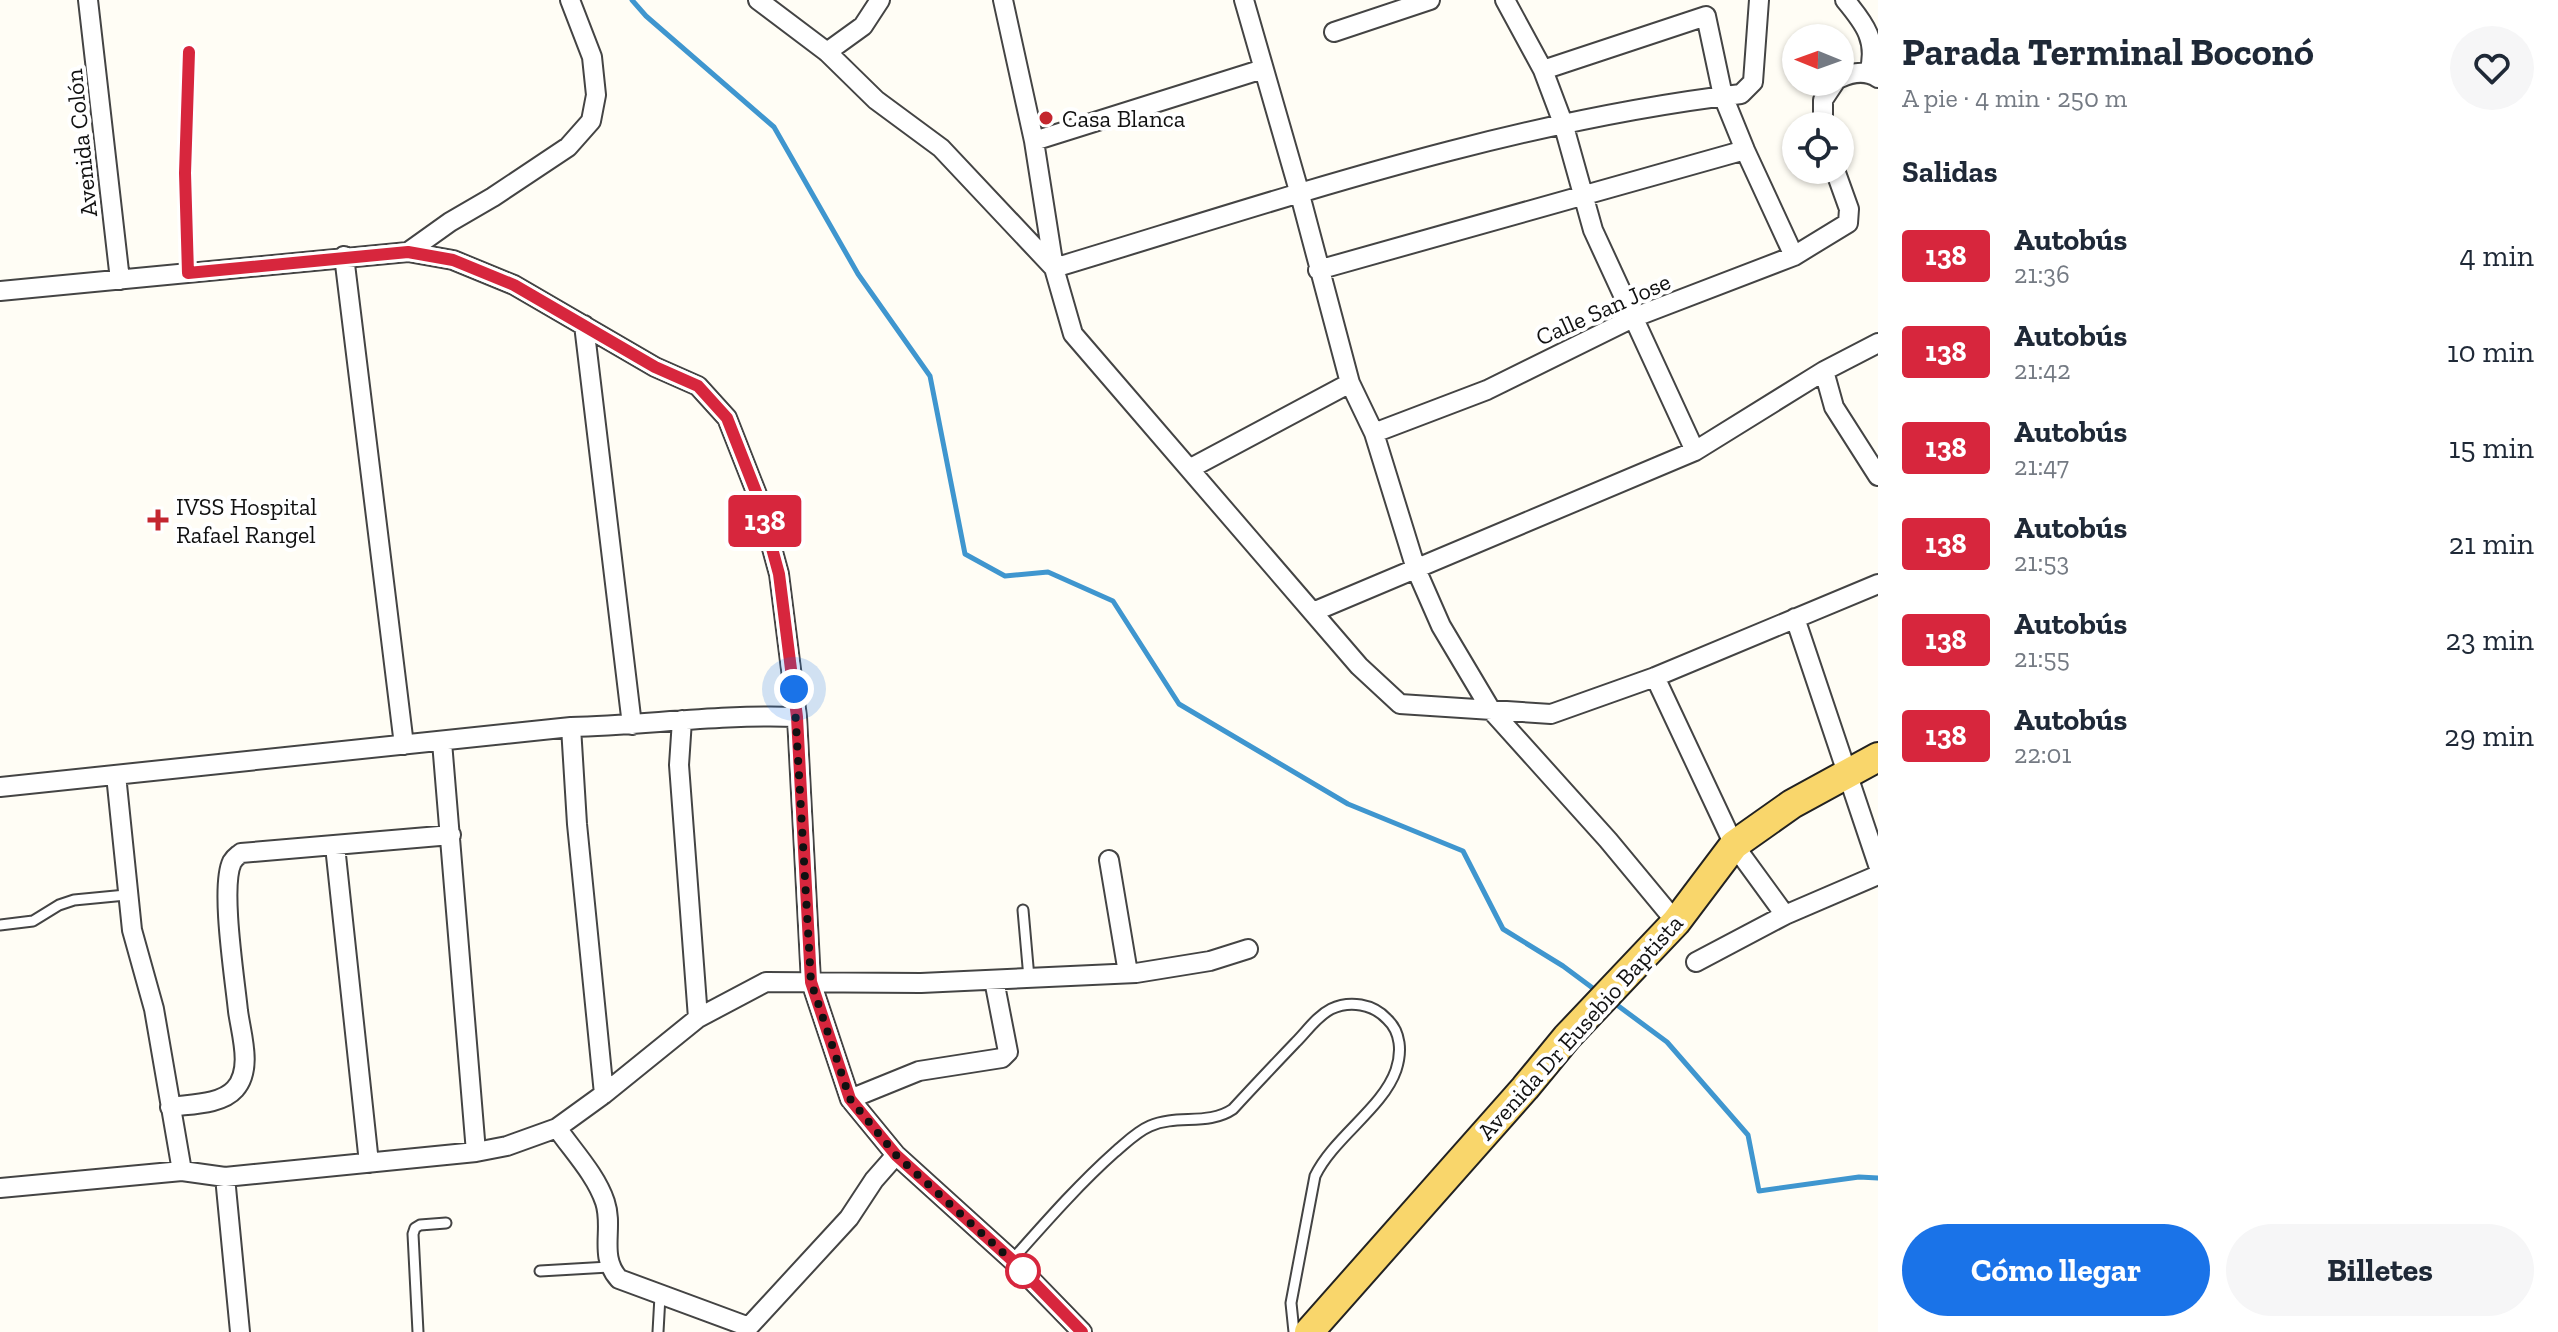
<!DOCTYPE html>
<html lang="es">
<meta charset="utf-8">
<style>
:root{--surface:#fff;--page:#f6f6f7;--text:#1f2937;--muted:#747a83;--accent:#1a73e8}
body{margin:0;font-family:"Zilla Slab",serif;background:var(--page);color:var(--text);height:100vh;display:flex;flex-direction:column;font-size:30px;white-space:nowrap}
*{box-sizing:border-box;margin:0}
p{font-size:26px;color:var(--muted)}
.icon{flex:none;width:44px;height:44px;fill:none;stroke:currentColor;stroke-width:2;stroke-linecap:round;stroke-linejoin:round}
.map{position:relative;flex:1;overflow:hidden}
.drawer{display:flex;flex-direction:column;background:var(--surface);width:680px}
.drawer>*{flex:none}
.badge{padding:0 16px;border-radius:6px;font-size:28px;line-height:52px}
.needle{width:52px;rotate:271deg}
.buttons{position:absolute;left:1782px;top:24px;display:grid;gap:16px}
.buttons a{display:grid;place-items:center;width:72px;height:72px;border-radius:50%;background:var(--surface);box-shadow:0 2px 6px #0004;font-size:40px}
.you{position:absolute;width:40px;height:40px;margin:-20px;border:6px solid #fff;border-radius:50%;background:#1a73e8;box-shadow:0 0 0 12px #1a73e833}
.map>.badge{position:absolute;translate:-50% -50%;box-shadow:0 0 0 4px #fff}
h2{padding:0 24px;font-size:30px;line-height:72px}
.round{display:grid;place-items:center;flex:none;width:84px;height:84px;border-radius:42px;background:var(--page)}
.headline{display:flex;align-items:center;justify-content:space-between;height:136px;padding:0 24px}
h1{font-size:38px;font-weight:800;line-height:60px}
.primary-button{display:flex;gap:16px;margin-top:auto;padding:16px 24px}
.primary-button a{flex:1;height:92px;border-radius:48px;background:var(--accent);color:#fff;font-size:32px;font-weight:800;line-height:92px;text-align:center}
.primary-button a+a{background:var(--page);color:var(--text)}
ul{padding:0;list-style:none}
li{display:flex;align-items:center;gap:24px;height:96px;padding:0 24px}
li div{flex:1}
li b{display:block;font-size:30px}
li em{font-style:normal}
li .badge{min-width:88px;font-weight:700;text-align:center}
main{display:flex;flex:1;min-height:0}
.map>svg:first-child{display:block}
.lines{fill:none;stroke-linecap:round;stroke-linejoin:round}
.stream{stroke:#3f96cf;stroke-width:5}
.lane-casing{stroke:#444;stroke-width:13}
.street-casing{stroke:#444;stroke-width:22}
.primary-casing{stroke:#222;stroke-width:32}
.lane{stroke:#fff;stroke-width:9}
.street{stroke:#fff;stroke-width:18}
.primary{stroke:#f9d66b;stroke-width:28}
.line-casing{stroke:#fff;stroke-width:18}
.line{stroke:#d7263d;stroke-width:12}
.walk{stroke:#111;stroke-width:8;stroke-dasharray:0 14.4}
.poi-dot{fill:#c4262e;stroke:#fff;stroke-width:3}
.stop-dot{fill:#fff;stroke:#d7263d;stroke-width:4}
.labels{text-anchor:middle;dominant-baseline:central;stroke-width:8;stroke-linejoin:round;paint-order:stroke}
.poi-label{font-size:24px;fill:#111;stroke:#fff;text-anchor:start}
.street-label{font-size:24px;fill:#111;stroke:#fff}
</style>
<main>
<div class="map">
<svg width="1878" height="1332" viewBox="0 0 1878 1332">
<rect width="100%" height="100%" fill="#fffdf5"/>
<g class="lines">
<path class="stream" d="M632 0 646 16 774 127 858 274 930 376 965 554 1005 576 1048 572 1113 601 1179 704 1348 804 1463 851 1503 929 1563 966 1598 992
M1613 1002 1667 1042 1748 1135 1759 1191 1859 1177 1878 1178"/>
<g class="lane-casing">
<path id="lane" d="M188 273 185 173 189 52
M1023 910 1029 978
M0 925 33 921 59 905 74 900 126 895
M1012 1260C1045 1223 1078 1185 1115 1152 1126 1143 1136 1132 1150 1126 1177 1114 1208 1126 1233 1109 1254 1086 1275 1064 1296 1042 1307 1031 1317 1016 1331 1009 1350 1000 1373 1004 1387 1019 1401 1032 1402 1052 1396 1070 1383 1108 1333 1138 1315 1176L1291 1303 1294 1332
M540 1271 609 1267
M418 1332 413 1234 415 1228 420 1225 446 1223
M658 1332 660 1296"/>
</g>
<g class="street-casing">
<path id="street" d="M88 0 120 280
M758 0 827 52 876 100 941 148 1054 268 1073 334 1359 666 1400 704 1551 714 1655 677 1878 584
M1003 0 1034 141 1054 268C1280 200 1505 122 1741 94L1753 82 1759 0
M1244 0 1299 191 1350 383 1374 433 1416 569 1441 626 1491 710 1608 840 1676 922
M1505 0 1543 70 1563 123 1593 230 1695 451
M1845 0C1865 24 1878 41 1869 73
M1334 32 1430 0
M827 52 863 26 880 0
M1543 70 1706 16 1723 96 1745 150 1794 256
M1840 78C1853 72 1866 70 1878 78
M1823 126V100L1835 82
M1034 141 1263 69
M408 252 450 222 493 197 568 147 591 121 596 95 592 57 570 0
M344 256 404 745
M1318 270 1745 150
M0 291 408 252 453 260 514 285 655 367 698 386 727 418 758 497 779 574 797 717 811 982 850 1099 896 1155 1012 1260 1082 1332
M584 325 632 725
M1824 371 1834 407 1878 476
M1374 433 1487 390 1635 317 1794 256 1848 223 1849 209 1835 170
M1191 468 1350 383
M1313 612 1695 451 1824 371 1878 343
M1795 618 1878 865
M1655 677 1734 845 1785 915
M682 720 679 765 698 1018
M571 727 577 824 604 1094
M442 742 476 1152
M116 775 132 930 154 1009 182 1171
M0 787 571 727C646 725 722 714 797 717
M335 846 369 1163
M1109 860 1128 973
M1696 962 1785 915 1878 875
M850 1099 919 1071 1002 1058 1008 1052 994 980
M170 1107C189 1104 221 1105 235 1089 253 1069 241 1034 238 1011 235 980 220 887 232 862 235 857 236 857 241 853L451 835
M557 1128C573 1151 596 1175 605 1202 614 1229 598 1256 619 1279L749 1327
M225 1177 240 1332
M0 1188 182 1171 225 1177 476 1152 507 1146 557 1128 604 1094 698 1018 766 982 921 983 1136 973 1210 961 1248 949
M744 1332 849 1218 874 1180 896 1155"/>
</g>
<g class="primary-casing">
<path id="primary" d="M1309 1332 1525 1088 1567 1037 1676 922 1734 845 1792 804 1878 757"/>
</g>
<use href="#lane" class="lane"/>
<use href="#street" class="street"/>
<use href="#primary" class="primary"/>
</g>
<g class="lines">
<g class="line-casing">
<path id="line" d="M189 52 185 173 188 273 408 252 453 260 514 285 655 367 698 386 727 418 758 497 779 574 797 717 811 982 850 1099 896 1155 1012 1260 1082 1332"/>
</g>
<use href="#line" class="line"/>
<path class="walk" d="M794 689 811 982 850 1099 896 1155 1023 1271"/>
</g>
<g class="poi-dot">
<circle cx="1046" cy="118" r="8"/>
<path d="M154 508h8v8h8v8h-8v8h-8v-8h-8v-8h8z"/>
</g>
<circle class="stop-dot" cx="1023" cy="1271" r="16"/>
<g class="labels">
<g class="poi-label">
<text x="1062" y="118">Casa Blanca</text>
<text x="176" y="506">IVSS Hospital<tspan x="176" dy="28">Rafael Rangel</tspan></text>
</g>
<g class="street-label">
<text transform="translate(81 143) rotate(-96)">Avenida Colón</text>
<text transform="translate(1603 309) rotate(-24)">Calle San Jose</text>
<text transform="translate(1580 1027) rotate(-48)">Avenida Dr Eusebio Baptista</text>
</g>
</g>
</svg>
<div class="buttons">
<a><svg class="needle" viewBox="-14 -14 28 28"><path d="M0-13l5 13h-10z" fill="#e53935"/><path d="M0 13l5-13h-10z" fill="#747a83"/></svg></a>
<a><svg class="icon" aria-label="locate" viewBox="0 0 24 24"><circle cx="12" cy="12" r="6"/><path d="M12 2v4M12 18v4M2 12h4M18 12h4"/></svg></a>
</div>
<div class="you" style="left:794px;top:689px"></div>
<b class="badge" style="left:765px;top:521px;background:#d7263d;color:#fff">138</b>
</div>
<section class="drawer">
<div class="headline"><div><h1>Parada Terminal Boconó</h1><p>A pie · 4 min · 250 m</p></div><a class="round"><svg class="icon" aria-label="heart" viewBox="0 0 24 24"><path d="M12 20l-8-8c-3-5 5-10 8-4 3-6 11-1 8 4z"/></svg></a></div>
<h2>Salidas</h2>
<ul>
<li><span class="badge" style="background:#d7263d;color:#fff">138</span><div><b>Autobús</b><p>21:36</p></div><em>4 min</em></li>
<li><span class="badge" style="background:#d7263d;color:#fff">138</span><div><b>Autobús</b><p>21:42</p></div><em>10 min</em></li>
<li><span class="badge" style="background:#d7263d;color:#fff">138</span><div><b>Autobús</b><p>21:47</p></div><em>15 min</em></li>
<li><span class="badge" style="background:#d7263d;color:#fff">138</span><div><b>Autobús</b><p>21:53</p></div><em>21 min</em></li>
<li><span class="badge" style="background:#d7263d;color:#fff">138</span><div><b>Autobús</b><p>21:55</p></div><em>23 min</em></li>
<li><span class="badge" style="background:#d7263d;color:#fff">138</span><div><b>Autobús</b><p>22:01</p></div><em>29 min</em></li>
</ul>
<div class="primary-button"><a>Cómo llegar</a><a>Billetes</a></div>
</section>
</main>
